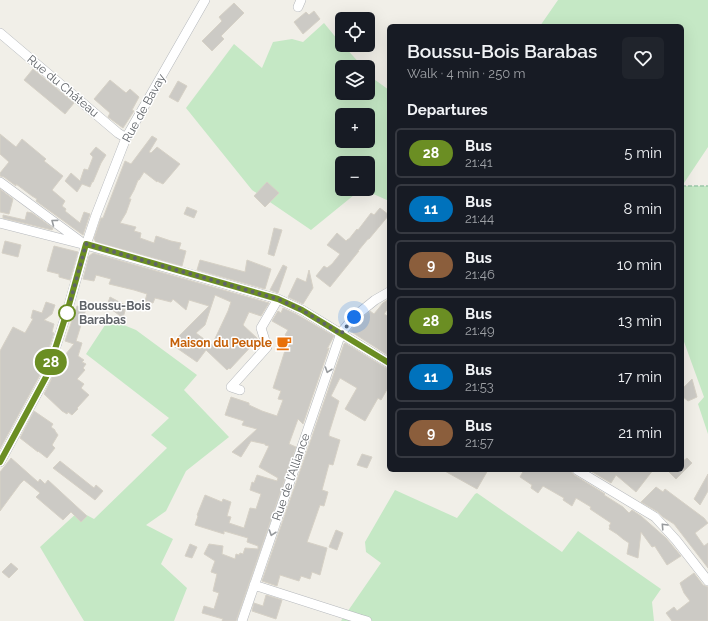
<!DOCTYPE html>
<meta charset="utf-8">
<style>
:root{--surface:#171b24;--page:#20242c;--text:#f1f3f6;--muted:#9ea1a6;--line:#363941}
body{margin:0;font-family:Raleway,sans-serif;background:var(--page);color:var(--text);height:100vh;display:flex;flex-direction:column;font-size:15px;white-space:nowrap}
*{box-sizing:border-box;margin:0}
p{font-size:13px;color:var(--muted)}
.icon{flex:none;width:22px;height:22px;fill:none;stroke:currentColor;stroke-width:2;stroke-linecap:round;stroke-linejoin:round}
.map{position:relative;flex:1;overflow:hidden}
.drawer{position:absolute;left:387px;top:24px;width:297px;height:448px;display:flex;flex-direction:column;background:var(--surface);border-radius:6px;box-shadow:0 4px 16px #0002}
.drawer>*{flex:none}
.badge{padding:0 8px;border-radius:13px;font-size:14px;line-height:26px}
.tools{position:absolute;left:335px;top:12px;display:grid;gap:8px}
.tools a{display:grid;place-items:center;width:40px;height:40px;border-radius:6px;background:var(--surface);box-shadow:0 4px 16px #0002;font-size:20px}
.you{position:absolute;width:20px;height:20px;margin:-10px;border:3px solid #fff;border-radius:50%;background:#1a73e8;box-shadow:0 0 0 6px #1a73e833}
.map>.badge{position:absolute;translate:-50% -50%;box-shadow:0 0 0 2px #fff}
h2{padding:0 20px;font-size:15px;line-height:36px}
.round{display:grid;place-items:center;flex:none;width:42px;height:42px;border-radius:6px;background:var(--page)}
.head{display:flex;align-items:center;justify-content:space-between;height:68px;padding:0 20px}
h1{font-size:19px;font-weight:600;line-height:30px}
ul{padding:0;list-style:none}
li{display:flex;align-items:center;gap:12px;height:50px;margin:0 8px 6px;padding:0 12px;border:2px solid var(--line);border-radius:6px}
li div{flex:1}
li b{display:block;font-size:15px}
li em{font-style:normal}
li .badge{min-width:44px;font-weight:700;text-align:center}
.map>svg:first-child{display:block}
.green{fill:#c5e8c5;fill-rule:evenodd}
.building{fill:#cccac5;stroke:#d6d1c6;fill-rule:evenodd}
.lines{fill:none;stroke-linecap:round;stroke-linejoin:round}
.minor-casing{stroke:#b5b8bc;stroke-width:10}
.path{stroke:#9cc7a9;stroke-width:1.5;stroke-dasharray:4 2;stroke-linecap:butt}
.minor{stroke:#fff;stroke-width:9}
.oneway{stroke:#979a9d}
.line-casing{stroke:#fff;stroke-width:9}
.line{stroke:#6b8e23;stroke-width:6}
.walk{stroke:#5f6368;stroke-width:4;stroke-dasharray:0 7.2}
.stop-dot{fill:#fff;stroke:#6b8e23;stroke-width:2}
.labels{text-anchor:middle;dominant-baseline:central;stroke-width:3;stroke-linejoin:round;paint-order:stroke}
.street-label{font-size:12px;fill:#5f6368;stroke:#fff}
.stop-label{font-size:12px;font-weight:bold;fill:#5f6368;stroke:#fff;text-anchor:start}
.food-label{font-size:12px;font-weight:bold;fill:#c56008;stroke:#fff;text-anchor:end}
</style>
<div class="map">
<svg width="708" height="621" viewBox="0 0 708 621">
<rect width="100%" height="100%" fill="#f1efe8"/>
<path class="green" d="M558 0H708V147L682 186H708V434L698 404 704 397 683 339V306L682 305V26H540Z
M324 23 342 45H343L363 67H342V93H368V73L371 77 389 90V201L369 192 354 195 311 230 252 190 186 108 234 44 262 68 273 42 292 39 303 42ZM342 115H368V141H342ZM342 163H368V189H342Z
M109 319 136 330 197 375 184 390 229 437 186 471 166 511 146 525 173 539 161 564 187 588 174 621H84L40 547 79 511 94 519 167 448 151 435 169 418 86 354Z
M395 490 457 518 475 494 477 493 562 552 578 531 661 589 652 602 654 621H341L381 563 366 552 365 542Z"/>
<path class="building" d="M234 3 244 13 221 36 224 39 212 51 202 41 222 21 219 17Z
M314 11 320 19 303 34 294 22 306 12 309 15Z
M33 69 74 103 65 114 24 80Z
M110 80 126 93 130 89 139 97 132 110 134 111 123 128 108 117 110 113 94 99Z
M178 81 187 86 178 102 169 97Z
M0 134 16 147 22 139 46 159 44 161 63 176 52 190 65 201 62 206 66 209 65 211 80 223 84 212 90 214 83 235 36 201 37 199 32 196 16 184V186L4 177 0 176V173L9 162 0 154Z
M152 136 157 139 149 152 151 153 157 147 180 164 163 184 157 181V182L144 172 139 180H138L134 190 129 199H131L126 213 120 223 136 227 134 231 141 233 140 238 154 243 156 236 171 241 181 243 179 249 186 251 182 266 96 242 94 239 101 218H103L125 161 131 164Z
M96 147 106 155 101 163 93 182H92L90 187 82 184 77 192 65 181 71 173 80 181 84 169 88 170 93 157 90 154Z
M267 182 279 193 265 207 254 196Z
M0 189 13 199 9 214 0 212Z
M187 207 197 211 194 218 184 214Z
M380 208 389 215 369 239H368L358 251H359L330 287 316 276 324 266 327 268 332 264 340 254 327 245 337 233 346 241 348 239H349L357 229 358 230 371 213 374 215Z
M27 212 32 213 53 228 52 230 3 218V215L25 220Z
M274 228 282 230 274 256 268 254Z
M5 241 21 245 18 257 2 253Z
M54 246 78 252 70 280 59 277V274L47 271Z
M93 253 269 303 261 316 249 312 243 325 258 339 230 369 229 368 227 370 206 350 197 362 171 344 209 306 189 300 186 310 173 299 171 302 155 298 153 303 145 301 147 294 134 290 109 284 111 279 96 275 94 281 83 279 89 256ZM215 295 231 302 228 311 212 345 196 333 205 325Z
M200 260 245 272 247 260 271 269 265 289 197 270Z
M283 265 287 267 278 293 270 290Z
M309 270 313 288 303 304 288 297 297 278 306 282Z
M110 297 125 305 124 306 126 307 123 318 107 306Z
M389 299V307L384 314 389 317V356L350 331 358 321 370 311 374 314 383 303Z
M46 302 55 305 52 314 44 320 54 324 52 332 54 333 40 375 0 449V351L13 327 25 333 33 319 31 318 33 310 42 313Z
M77 306 86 309 76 341 82 343 78 356 84 360 82 362 86 364 83 368 85 370 77 379 84 384 81 388 89 395 77 408 78 409 72 415 68 412 67 414 62 411 44 394 51 380 56 366 74 344 65 341Z
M283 308 296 314 334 336 327 349 329 348 303 424 298 419 290 441 289 444 296 447 236 621H222L223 619 202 613 204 606 214 609 219 593 213 591 217 574 211 572 215 561 204 554 209 544 223 546 222 554 235 559 236 554 239 555 240 553 243 554 245 548 258 549V546L247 542 248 538 224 531V534L195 525 198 516 197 515 205 495 222 502 223 499 231 502 227 516 231 517 229 523 244 528 250 508 256 509 261 494 250 490 252 482 254 483 257 475 277 481 278 478 259 467 269 446 265 445V444L251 441 241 457 232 452 257 429 242 425 244 421 225 415 231 397 249 403V405L262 411 277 416 283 400 278 399 281 391 273 388 289 338 285 335 288 330 272 321 278 311 281 313Z
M345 343 386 368 389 369V386L381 400 378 398 365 421 345 409 357 388 340 378 331 396 339 401 329 433V436L340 440 333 465 329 464 322 490 328 492 324 506 320 505 307 542 327 548 320 575 312 572 310 579 301 576 299 581 280 575 277 586 262 581 344 344Z
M692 379 697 397 688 401 682 396V389Z
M34 411 53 424 51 427 55 430V431L58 435 52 445 55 448 47 458 38 451V452L20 438Z
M362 454 372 457 367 468 357 465Z
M11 458 38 482 40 479 45 484 48 480 87 516 81 522 71 512 63 520 36 497 40 493 24 480 20 484 0 511V472Z
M687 458 692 463 676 479 667 470H682V462Z
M60 461 94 488 96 485 103 491 95 500 53 468Z
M443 470H488L477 489Z
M524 470H571L572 473 574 475 605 494 604 495 623 507 629 513 632 510 641 516 666 538 681 556 667 565 656 548 655 546 652 547 641 532 638 558 627 554 629 543 623 539 617 534 609 529 610 527 609 526 611 523 590 509 591 507 576 498 572 506 563 500 564 498 543 486 538 493 531 488 532 485 520 477Z
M589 470H653L636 492 616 475 611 483Z
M708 474V491L700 505 694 499Z
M656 487 663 492 665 489 704 518 708 523 695 533 704 546 708 543V568L674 524 663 517 658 512 641 502Z
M336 530 343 533 337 550 329 547Z
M190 544 197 547 192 558 185 556Z
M11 563 18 569 9 578 2 572Z
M694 573 703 585 708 587V621H672L666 613 674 607 677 611 690 601 684 593 680 583Z
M266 595 282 600 276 619 252 611 254 603 263 606Z"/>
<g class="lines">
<g class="minor-casing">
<path id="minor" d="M298 7 301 0
M0 33 118 133 126 138
M0 182 80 241
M0 223 86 245 278 299 302 310 389 363
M240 390 231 387 267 347 261 328 278 299
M0 462 46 377 67 312 86 245 96 215 126 138 205 0
M577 470 655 517 676 540 708 581
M254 585 360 619 367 621
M242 621 341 333 354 317 375 300 389 292"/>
</g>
<path class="path" d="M682 186H708"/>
<use href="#minor" class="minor"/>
</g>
<defs><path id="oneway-chevron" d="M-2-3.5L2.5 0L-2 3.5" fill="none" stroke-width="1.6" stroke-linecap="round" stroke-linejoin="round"/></defs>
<g class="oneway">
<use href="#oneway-chevron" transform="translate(54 222) rotate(-143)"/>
<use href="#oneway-chevron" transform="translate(328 370) rotate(109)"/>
<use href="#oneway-chevron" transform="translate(664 526) rotate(-133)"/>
<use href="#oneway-chevron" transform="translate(272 533) rotate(109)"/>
</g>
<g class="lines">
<g class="line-casing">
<path id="line" d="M0 462 46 377 67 312 86 244 278 299 302 310 389 363"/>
</g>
<use href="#line" class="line"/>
<path class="walk" d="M67 313 86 244 278 299 302 310 341 334 354 317"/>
</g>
<defs>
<g id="cafe-bare" transform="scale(1.2)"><path d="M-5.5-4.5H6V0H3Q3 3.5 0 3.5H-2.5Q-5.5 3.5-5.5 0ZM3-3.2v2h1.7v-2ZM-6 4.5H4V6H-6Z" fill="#e8710a" stroke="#fff" stroke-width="2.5" paint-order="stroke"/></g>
</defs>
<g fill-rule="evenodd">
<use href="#cafe-bare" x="284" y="343"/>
</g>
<circle class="stop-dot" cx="67" cy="313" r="8"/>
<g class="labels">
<g class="street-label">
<text transform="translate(63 86) rotate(40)">Rue du Château</text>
<text transform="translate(144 108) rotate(-61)">Rue de Bavay</text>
<text transform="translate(291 477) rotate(-71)">Rue de l'Alliance</text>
</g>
<g class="stop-label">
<text x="79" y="306">Boussu-Bois<tspan x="79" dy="14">Barabas</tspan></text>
</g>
<g class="food-label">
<text x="272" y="343">Maison du Peuple</text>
</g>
</g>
</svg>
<div class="tools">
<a><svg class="icon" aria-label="locate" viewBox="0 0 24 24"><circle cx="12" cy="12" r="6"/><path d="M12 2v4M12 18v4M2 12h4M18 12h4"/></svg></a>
<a><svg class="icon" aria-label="layers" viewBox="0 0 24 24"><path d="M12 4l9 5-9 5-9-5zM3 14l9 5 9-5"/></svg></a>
<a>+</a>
<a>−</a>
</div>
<div class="you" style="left:354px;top:317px"></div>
<b class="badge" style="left:51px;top:362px;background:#6b8e23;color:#fff">28</b>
<section class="drawer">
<div class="head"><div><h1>Boussu-Bois Barabas</h1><p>Walk · 4 min · 250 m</p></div><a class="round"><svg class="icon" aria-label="heart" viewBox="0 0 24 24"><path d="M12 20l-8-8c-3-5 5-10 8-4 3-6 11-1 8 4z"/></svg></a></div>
<h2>Departures</h2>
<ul>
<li><span class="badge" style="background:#6b8e23;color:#fff">28</span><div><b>Bus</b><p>21:41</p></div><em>5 min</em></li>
<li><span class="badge" style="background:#0072bc;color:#fff">11</span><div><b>Bus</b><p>21:44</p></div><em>8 min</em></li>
<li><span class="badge" style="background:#8b5e3c;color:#fff">9</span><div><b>Bus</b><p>21:46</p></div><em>10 min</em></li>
<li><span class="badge" style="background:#6b8e23;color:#fff">28</span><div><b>Bus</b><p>21:49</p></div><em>13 min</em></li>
<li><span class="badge" style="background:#0072bc;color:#fff">11</span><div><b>Bus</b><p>21:53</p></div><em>17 min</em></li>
<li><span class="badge" style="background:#8b5e3c;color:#fff">9</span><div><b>Bus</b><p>21:57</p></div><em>21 min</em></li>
</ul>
</section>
</div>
